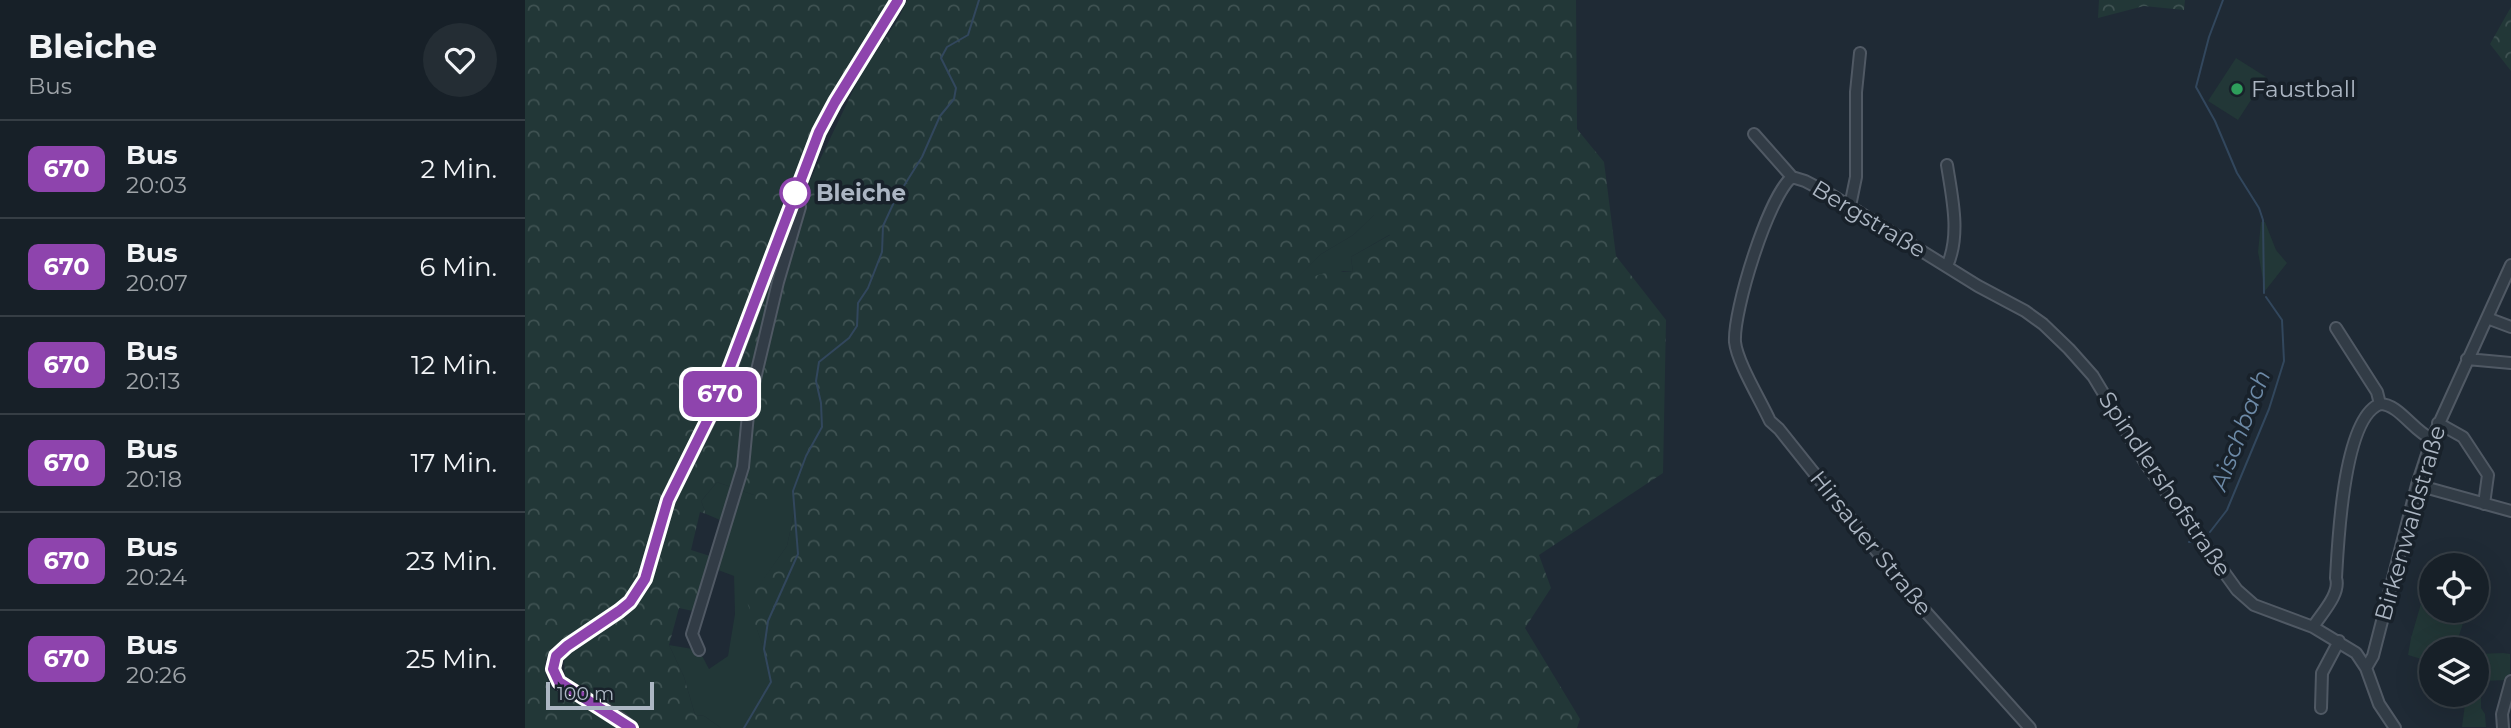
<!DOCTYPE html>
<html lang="de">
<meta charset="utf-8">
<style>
:root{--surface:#172028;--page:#242d34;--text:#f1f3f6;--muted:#9ea3a8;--line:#363e45}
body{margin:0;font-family:Montserrat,sans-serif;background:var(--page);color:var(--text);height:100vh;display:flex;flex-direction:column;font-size:26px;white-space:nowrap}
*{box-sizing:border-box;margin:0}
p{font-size:23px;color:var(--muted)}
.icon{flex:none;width:38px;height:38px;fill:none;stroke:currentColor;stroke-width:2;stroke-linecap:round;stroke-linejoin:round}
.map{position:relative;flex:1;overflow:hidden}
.side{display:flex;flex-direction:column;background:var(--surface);width:525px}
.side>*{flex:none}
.badge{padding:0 14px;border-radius:10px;font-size:24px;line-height:46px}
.controls{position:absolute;left:1894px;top:553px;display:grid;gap:14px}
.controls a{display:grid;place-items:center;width:70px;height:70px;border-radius:50%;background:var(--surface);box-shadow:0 7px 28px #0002,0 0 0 2px var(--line);font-size:35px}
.scale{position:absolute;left:21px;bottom:18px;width:108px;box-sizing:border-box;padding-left:7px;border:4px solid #acb6c3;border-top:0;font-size:19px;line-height:24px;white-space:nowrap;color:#acb6c3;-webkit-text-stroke:5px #18212a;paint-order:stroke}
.map>.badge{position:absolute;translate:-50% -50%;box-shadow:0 0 0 4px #fff}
.round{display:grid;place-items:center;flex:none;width:74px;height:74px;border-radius:37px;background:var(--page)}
.headline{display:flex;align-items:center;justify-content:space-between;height:119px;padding:0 28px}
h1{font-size:33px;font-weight:700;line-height:52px}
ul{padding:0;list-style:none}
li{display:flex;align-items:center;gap:21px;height:98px;padding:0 28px;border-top:2px solid var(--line)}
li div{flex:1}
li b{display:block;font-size:26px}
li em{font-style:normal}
li .badge{min-width:77px;font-weight:700;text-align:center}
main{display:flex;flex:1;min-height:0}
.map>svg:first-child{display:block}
.green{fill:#223737}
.forest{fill:url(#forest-crowns);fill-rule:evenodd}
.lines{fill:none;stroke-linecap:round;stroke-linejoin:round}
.stream{stroke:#32475d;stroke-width:2}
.minor-casing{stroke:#505964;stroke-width:14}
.major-casing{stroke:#3c454f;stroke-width:16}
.minor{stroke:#323c46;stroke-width:10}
.major{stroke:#505b66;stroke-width:12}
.line-casing{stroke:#fff;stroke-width:16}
.line{stroke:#8e44ad;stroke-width:10}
.leisure-dot{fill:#2e9e5b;stroke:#18212a;stroke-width:2.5}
.stop-dot{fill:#fff;stroke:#8e44ad;stroke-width:3.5}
.labels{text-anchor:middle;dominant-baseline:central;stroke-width:7;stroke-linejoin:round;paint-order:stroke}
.poi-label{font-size:23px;fill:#acb6c3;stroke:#18212a;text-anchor:start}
.stop-label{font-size:23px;font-weight:bold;fill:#acb6c3;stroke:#18212a;text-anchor:start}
.street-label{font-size:23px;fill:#acb6c3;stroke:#18212a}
.water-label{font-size:24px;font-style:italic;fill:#6d8aa7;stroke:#18212a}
</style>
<main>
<section class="side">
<div class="headline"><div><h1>Bleiche</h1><p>Bus</p></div><a class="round"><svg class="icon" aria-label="heart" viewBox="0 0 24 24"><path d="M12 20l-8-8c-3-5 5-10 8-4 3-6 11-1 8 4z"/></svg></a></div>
<ul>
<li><span class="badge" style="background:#8e44ad;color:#fff">670</span><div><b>Bus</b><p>20:03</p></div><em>2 Min.</em></li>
<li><span class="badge" style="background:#8e44ad;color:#fff">670</span><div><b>Bus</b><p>20:07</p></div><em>6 Min.</em></li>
<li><span class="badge" style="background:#8e44ad;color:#fff">670</span><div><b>Bus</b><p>20:13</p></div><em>12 Min.</em></li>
<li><span class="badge" style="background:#8e44ad;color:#fff">670</span><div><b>Bus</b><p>20:18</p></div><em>17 Min.</em></li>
<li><span class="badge" style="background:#8e44ad;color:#fff">670</span><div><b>Bus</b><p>20:24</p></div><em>23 Min.</em></li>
<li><span class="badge" style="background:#8e44ad;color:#fff">670</span><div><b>Bus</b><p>20:26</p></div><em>25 Min.</em></li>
</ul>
</section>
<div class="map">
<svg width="1986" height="728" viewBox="0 0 1986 728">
<defs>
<pattern id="forest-crowns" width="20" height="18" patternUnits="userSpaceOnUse" patternTransform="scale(1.75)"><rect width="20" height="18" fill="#223737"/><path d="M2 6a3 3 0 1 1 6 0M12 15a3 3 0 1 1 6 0" fill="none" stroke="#3f5252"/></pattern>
</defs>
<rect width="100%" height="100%" fill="#1f2a35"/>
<path class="green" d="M1711 58 1741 77 1713 120 1683 101Z
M850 214 866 234 826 257 828 272 818 271 751 299 796 254 828 235Z
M1736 222H1740L1751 250 1762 263 1740 291 1733 252Z
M192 482 229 495 252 490 268 491 269 514 262 546 223 602 239 649 246 682 219 728H196L179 716 170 715 159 677 144 645 174 650 184 669 203 656 210 614 209 576 188 568 202 523 181 514 176 501Z
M1906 569V611H1942L1931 645 1946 649H1906V662L1883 655 1886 638Z
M1978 653 1985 654V680L1956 681V708L1960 714 1961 727H1937L1941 696 1938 695H1951V654Z"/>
<path class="forest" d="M0 0H365C345 44 314 82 292 125L180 414 134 500 115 576 94 604 28 647C17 662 18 672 26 688L91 723 95 728H0Z
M382 0H1051L1052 129 1079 162 1091 256 1141 320 1138 473 1014 555 1026 588 1000 628 1055 719 1052 728H219L246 682 239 649 222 602 262 546 269 514 268 491H252L237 512 230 506 229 495 192 482 176 501 181 514 175 512 166 550 185 556 168 611 154 608 144 645 159 677 170 715 179 716 196 728H114L96 712 40 677 39 658 104 611 122 589 153 493 184 437 267 218 337 72 374 18ZM849 215 865 235 826 257 828 272C789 270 786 279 755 296L796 254 828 235Z
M1574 0H1660L1659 10 1619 6 1573 18Z
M1986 7V71L1965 44Z"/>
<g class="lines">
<path class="stream" d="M1698 0 1684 37 1671 87 1690 121 1712 173 1734 208 1738 220 1739 293
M1685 532 1702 510 1744 409 1759 361 1757 320 1741 297
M1664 542 1672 541
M219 728 246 682 239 649 243 621 273 554 268 491 281 456 297 427 296 403 291 381 294 362 324 338 332 326 333 303 343 288 357 252 358 226 370 200 397 157 415 116 429 99 431 88 416 58 422 47 443 35 454 0"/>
<g class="minor-casing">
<path id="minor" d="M1229 134 1267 177
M1325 206 1331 177V92L1335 53
M1422 266C1436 235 1427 197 1422 165
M1962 318 1986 327
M1811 328 1852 392 1855 404
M1942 359 1986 363
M1855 404C1874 404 1888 431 1907 439
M1913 423 1938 437 1963 475 1959 504
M1892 485 1986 511
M1788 627C1796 614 1816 594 1811 578 1813 543 1818 418 1855 404
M174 650 167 634 218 467 224 404 253 282 275 207 269 194
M1841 668 1848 656 1892 485 1907 439 1986 265
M1796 708 1797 673 1814 641
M1505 728 1392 602 1254 429 1245 421C1236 401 1212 362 1210 342 1208 311 1243 197 1267 177L1280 181 1303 193 1453 286 1500 311 1518 324 1544 349 1568 376 1621 464 1712 590 1729 605 1788 627 1831 653 1841 668 1854 704 1870 728
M1978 728 1977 714 1986 681"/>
</g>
<g class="major-casing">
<path id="major" d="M106 728 95 719 34 682 28 669 31 656 42 646 94 611 105 602 120 579 143 500 193 401 294 132 310 102 373 0"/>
</g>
<use href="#minor" class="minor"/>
<use href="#major" class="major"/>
</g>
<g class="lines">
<g class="line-casing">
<path id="line" d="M106 728 34 682 28 669 31 656 42 646 94 611 105 602 120 579 143 500 192 401 294 132 310 102 373 0"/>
</g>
<use href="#line" class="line"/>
</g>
<circle class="leisure-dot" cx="1712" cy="89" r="7"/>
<circle class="stop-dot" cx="270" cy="193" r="14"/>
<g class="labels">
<g class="poi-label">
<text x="1726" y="89">Faustball</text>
</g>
<g class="stop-label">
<text x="291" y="193">Bleiche</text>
</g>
<g class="street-label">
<text transform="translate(1344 219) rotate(31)">Bergstraße</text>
<text transform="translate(1640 484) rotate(56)">Spindlershofstraße</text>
<text transform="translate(1885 523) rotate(-74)">Birkenwaldstraße</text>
<text transform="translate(1346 543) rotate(51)">Hirsauer Straße</text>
</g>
<g class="water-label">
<text transform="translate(1715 430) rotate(-69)">Aischbach</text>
</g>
</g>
</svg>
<div class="controls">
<a><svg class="icon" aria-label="locate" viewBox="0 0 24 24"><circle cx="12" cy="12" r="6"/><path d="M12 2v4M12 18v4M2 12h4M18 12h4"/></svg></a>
<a><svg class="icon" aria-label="layers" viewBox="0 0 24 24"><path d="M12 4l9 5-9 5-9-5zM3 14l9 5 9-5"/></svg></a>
</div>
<div class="scale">100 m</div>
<b class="badge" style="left:195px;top:394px;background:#8e44ad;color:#fff">670</b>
</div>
</main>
